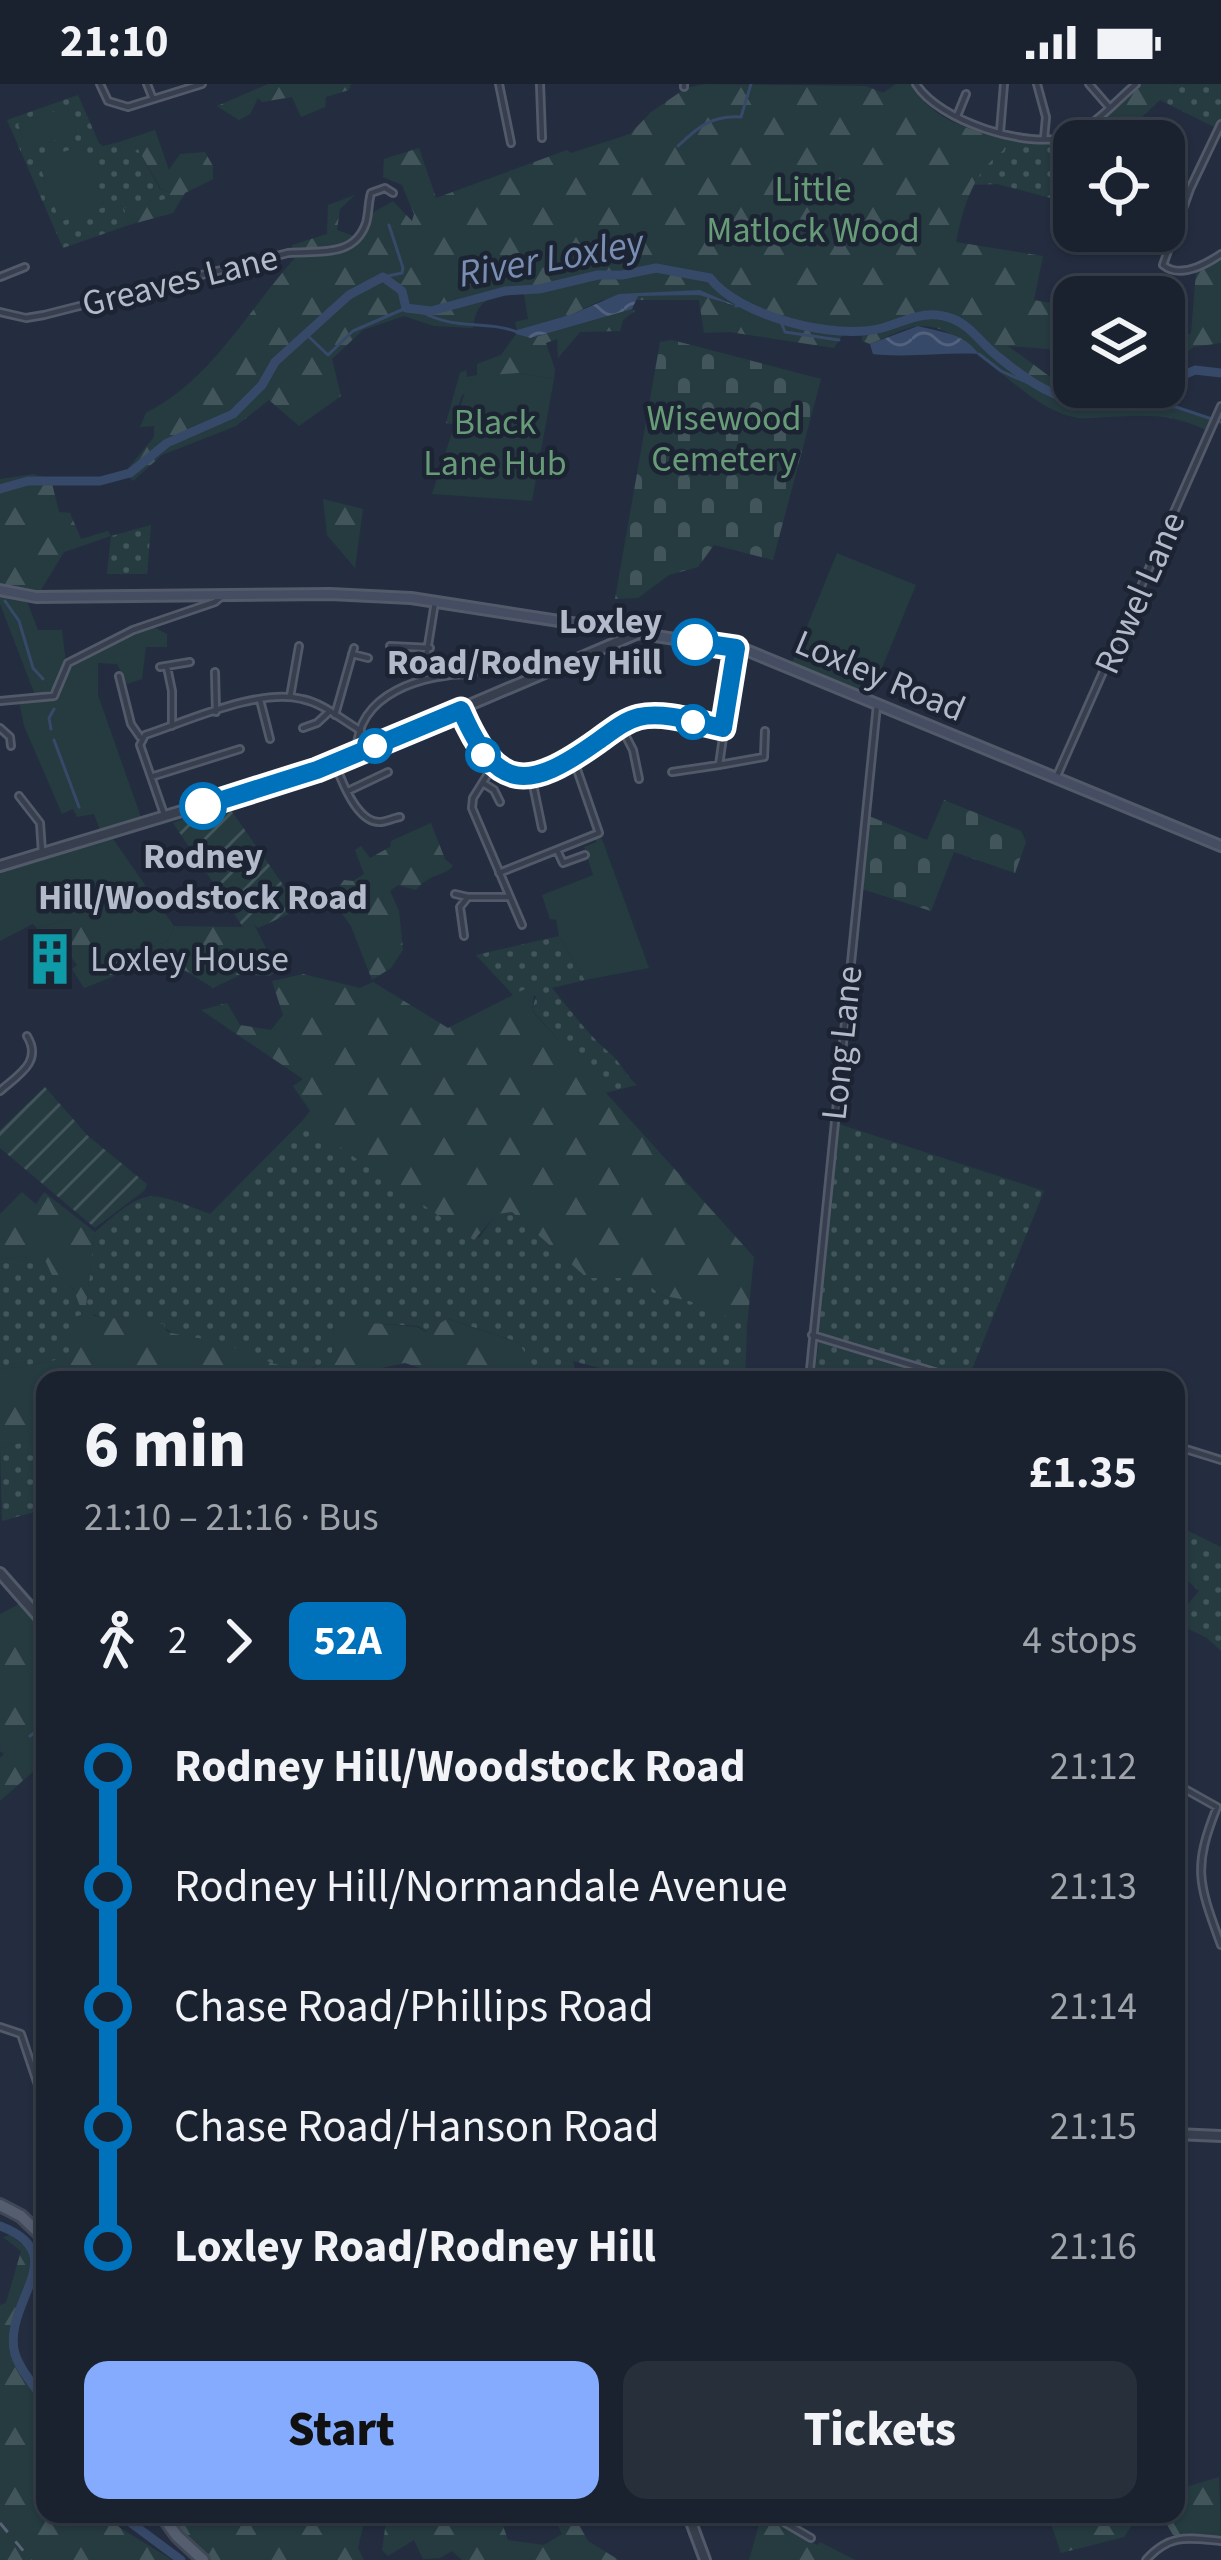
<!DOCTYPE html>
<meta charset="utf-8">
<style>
:root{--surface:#1a222f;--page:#272f3b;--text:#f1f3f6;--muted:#9fa4aa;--line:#383f4b;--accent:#84abfd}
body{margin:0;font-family:"Source Sans 3",sans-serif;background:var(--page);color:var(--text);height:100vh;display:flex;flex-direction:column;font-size:45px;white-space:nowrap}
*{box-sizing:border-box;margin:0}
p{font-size:39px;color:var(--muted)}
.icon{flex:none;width:66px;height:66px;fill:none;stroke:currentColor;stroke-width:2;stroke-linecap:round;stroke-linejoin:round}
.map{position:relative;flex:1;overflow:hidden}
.panel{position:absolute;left:36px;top:1287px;width:1149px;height:1152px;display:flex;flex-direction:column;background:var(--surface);border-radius:24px;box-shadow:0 3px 9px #0004,0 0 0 3px var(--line)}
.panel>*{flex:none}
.badge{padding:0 24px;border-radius:18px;font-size:42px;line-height:78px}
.fabs{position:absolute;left:1053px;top:36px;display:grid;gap:24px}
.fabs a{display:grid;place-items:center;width:132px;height:132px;border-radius:24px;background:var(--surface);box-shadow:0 3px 9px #0004,0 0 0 3px var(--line);font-size:60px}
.map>.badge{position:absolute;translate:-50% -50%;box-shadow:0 0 0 6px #fff}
.legs{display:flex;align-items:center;gap:18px;height:132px;padding:0 48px;font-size:39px}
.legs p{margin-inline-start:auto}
.overview{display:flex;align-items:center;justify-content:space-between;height:204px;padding:0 48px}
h1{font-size:66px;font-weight:800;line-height:90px}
.action{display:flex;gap:24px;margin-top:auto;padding:24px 48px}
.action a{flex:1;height:138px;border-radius:24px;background:var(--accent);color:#111;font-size:48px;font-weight:800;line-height:138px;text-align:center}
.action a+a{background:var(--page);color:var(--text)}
ul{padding:0 48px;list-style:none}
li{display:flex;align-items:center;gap:42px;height:120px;font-size:45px}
li i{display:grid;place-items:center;width:18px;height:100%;margin:0 15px;background:currentColor}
li i::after{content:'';width:30px;height:30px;margin:-15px;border:9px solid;border-radius:50%;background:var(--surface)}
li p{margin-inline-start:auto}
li:first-child i{background:linear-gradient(#0000 50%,currentColor 0)}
li:last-child i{background:linear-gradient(currentColor 50%,#0000 0)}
.status{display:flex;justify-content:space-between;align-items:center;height:84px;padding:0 60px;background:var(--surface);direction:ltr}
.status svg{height:33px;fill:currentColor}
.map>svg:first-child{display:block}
.grass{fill:url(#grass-dots)}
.forest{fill:url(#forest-firs)}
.cemetery{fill:url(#cemetery-stones)}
.park{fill:#253b40}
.garden{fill:url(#garden-furrows)}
.water{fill:url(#water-waves)}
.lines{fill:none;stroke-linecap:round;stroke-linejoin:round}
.stream{stroke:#374969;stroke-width:3}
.river{stroke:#374969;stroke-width:9}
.minor-casing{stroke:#525a69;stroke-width:10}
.tertiary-casing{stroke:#525a69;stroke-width:14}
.secondary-casing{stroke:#525a69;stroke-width:14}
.primary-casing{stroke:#404857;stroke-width:16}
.minor{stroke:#373f4e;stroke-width:4.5}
.tertiary{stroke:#373f4e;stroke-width:8}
.secondary{stroke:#444d62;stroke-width:8}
.primary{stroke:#555e6f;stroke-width:10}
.rail{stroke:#586376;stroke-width:3;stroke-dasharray:12 12;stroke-linecap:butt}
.line-1-casing{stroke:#fff;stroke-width:27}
.line-1{stroke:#0072bc;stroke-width:18}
.stop-1-dot{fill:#fff;stroke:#0072bc;stroke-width:6}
.labels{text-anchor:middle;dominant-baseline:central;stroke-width:9;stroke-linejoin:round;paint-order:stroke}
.park-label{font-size:36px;fill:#689c78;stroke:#1c2433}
.street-label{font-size:36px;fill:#b3baca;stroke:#1c2433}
.stop-label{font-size:36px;font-weight:bold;fill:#b3baca;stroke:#1c2433;text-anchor:end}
.poi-label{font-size:36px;fill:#b3baca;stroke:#1c2433;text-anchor:start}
.water-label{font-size:39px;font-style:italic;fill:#798eb2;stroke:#1c2433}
</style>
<div class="status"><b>21:10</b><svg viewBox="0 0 49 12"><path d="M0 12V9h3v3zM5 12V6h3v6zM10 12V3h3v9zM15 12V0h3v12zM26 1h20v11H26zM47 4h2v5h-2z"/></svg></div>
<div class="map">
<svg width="1221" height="2476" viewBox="0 0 1221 2476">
<defs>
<pattern id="grass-dots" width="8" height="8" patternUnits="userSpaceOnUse" patternTransform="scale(3)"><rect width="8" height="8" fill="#253b40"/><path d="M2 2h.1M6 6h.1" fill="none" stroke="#42555a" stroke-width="1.8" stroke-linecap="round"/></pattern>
<pattern id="forest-firs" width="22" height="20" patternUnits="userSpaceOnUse" patternTransform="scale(3)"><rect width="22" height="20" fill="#253b40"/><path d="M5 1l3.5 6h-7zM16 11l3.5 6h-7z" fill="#42555a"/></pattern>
<pattern id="cemetery-stones" width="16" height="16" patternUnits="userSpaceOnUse" patternTransform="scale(3)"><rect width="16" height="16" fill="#253b40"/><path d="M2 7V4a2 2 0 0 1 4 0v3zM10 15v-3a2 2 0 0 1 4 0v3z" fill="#42555a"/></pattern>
<pattern id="garden-furrows" width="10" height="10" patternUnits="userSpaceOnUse" patternTransform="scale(3)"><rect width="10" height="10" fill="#253b40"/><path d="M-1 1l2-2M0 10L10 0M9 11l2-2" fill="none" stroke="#42555a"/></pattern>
<pattern id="water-waves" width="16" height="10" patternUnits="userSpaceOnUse" patternTransform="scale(3)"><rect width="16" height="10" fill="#374969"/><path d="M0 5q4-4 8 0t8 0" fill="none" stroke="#52617d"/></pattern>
</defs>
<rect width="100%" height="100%" fill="#232d3f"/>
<path class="grass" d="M1177 0H1221V34L1216 44 1160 16Z
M78 11 99 59 103 62 119 58 121 68 138 65 160 105 171 109 170 115 124 124 129 141 63 164 7 36Z
M1103 33V45L1092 57H1074V120L997 100 972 101C979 85 1004 59 1022 57 1035 55 1047 60 1061 57 1078 53 1089 43 1103 33Z
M151 441 147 490H107L111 452Z
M559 852 585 896 552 904C572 928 589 952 612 971 621 980 628 994 637 1001L605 1009 532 926 536 912H514L476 871Z
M302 1037 479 1154 497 1129 512 1128 587 1194H633L646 1198 660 1211 690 1217 744 1239 747 1242 745 1296H645L573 1277 577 1295 549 1296 540 1282 534 1284 518 1258 448 1235 427 1248 418 1242 334 1237 332 1274C302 1300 255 1272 225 1260 213 1255 200 1258 188 1255 178 1253 171 1247 162 1243 140 1233 111 1241 89 1228L86 1222 95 1148C148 1102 147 1106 210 1130Z
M839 1040 1044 1107 968 1295 821 1250 818 1244Z
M32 1173 46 1178C53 1192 62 1192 72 1204 78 1211 80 1222 83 1230L79 1235 74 1273 0 1286V1175Z
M819 1256 951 1296H814Z
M45 1354V1425L2 1437 0 1363Z
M1176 1441 1221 1463V1567L1207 1554 1176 1539V1534L1199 1507 1176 1486Z"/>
<path class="forest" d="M268 0H351L349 6 326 13 325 23 301 33 292 13 262 18 258 14 250 30 239 36 217 22Z
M705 0 866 2 883 9 896 0H911C931 38 980 50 1020 57 977 77 965 114 956 158L1043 172 1034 216 1074 223V267L1008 262 1075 311 1164 303V264L1191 249 1196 188 1221 173V259L1194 263 1177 274 1180 287 1221 285V293L1194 290 1145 312 1211 333 1206 346C1172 329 1144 331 1107 333 1098 333 1087 335 1079 334 1015 325 966 231 913 243 899 246 883 255 870 260L862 257V249L845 247 834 264 729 248 704 249 699 216H634L638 212 700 211 733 222 700 206 602 216 573 230 517 246 515 238 528 235 524 210C495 212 477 211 473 244L434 242 404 232 363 246 332 275 341 312 299 342 269 316 236 342 162 371 133 397 125 388 154 353V342L140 343 146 329C211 296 247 228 294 175L292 161 327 150 328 121 355 111 340 125 337 146 359 154 368 143 369 131 393 117 412 137 414 130 402 101 383 93 384 75 419 64 436 114 567 66 571 69 630 50 651 28 686 4Z
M1142 0H1177L1140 35 1129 57H1092L1103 45V33Z
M155 46 169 86 180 70 205 68 213 82V95L185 109 173 129 129 141 124 124 170 114V109L161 105 138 65 129 72 121 68 119 58Z
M632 225 635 227 623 236 620 247 580 248 558 274 557 255 546 259 555 285 554 295 518 289 462 311 452 340 446 339 460 289 466 286 467 293 477 291V280L501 271 516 250 532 254Z
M33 390 51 395 59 428 70 429 81 455 108 447 111 452 64 468 39 509 0 503V395Z
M323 415 363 425 355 484 327 451Z
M431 739 445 775 453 782C442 794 432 787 416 806L398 801 390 807 399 827 403 866 391 884 372 896 351 842 331 814 344 796 353 797 364 790 355 766 361 762 370 774 390 763 391 757Z
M69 837H100C124 863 135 869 168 857L174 842 242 843 254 840 277 887 270 892 240 891 213 904 186 887 161 884 151 889 127 887 84 904 72 885 77 881 58 854 41 851 36 843Z
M303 890 360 904 373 898 448 944 525 905 535 903 532 927 754 1173 747 1242 690 1217 660 1211 646 1198 633 1194H587L512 1128 497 1130 474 1156 309 1042 302 1037 310 1027 293 1002 303 995 201 926 227 919 240 941 271 946 283 931 272 897Z
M22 1108 36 1120 44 1108 95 1148 86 1222 94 1232 164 1240 166 1247C185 1254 204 1253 223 1259 254 1269 300 1302 332 1274L334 1236 417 1243 426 1248 447 1235 518 1258 534 1283 540 1282 549 1296H456L405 1279 325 1296H45V1354L0 1363V1286L74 1273 68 1252 72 1234 83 1230 73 1204 52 1191 46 1178 32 1173 0 1175V1130Z
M21 1519 45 1545V1677L0 1717V1674L4 1670 0 1667V1530Z
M10 2151 29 2166 31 2190 21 2213 13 2253 45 2328V2430H109L119 2443 172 2476H0V2221L6 2219 21 2167 3 2153Z
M1219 2393 1221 2456 1173 2451 1162 2432 1137 2433 1124 2453 1061 2469 1048 2431 1070 2439 1087 2430H1176V2406Z
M166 2430 500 2433 508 2456 544 2461 562 2450 555 2436 573 2430 588 2457 619 2476H462L452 2467 440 2474 423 2475 414 2456 388 2472 382 2466 386 2438 365 2434 358 2464 364 2476H206L181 2455Z
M762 2430 817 2461 820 2458 855 2476H749Z"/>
<path class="cemetery" d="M672 256 821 295 773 476 714 461 698 483 669 491 638 514 615 515 660 258Z
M944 716 1021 747 1026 758 1015 789 954 768 931 827 862 805 869 732 927 756Z"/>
<path class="park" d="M67 23 77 49 27 66 18 40Z
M83 61 105 123 60 138 38 77Z
M518 289 554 295 532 417 432 410 468 299 479 292Z
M837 469 916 501 870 613 791 581Z
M0 510 27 517 38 546H62L66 579 53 609 35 611 0 520Z
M150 541 167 550V563H146L142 595 127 600 117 580 98 579V611L142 736 101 749 94 730 77 733 73 725 62 730 24 642 19 618 56 613 66 586Z
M596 754 602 755 649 884 585 896 559 852 556 836 550 835 542 811 593 791 584 763 596 758Z
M113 755 174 842 168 857C135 869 124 863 100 838L69 837 36 843 33 840 0 857V786L35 773Z"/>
<path class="garden" d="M226 719 300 825 258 844 254 840 243 843 173 739Z
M45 1003 88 1052 147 1100 145 1106 95 1144 0 1064V1046Z"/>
<path class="water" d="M700 206 736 222 699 211 638 212 632 225 531 254 516 250 517 246 573 230 619 210Z
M918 242C943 249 962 248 979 270 943 268 909 274 873 270L870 260Z"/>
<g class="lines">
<path class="stream" d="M678 62C698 43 712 31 741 33L751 0
M383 193 402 189 403 184 389 141
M736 222 749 220
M422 228C457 247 487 236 517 248
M781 238 785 248 839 256
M307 251 328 271 353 247 406 224
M979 270 1001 287 1055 311
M1099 319 1176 323 1221 338
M5 517 19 537 33 584 43 595
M51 645 49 634 54 625
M54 656 79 723
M30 1652 45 1641"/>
<path class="river" d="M1164 300 1195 286 1221 289
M0 405 28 397H100L130 389 167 359 233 330 262 301 275 278 349 211 383 193 402 207 406 224 431 227 505 207 539 205 598 191H622L656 184 710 194C739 232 835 257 882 244 907 237 926 224 953 235 971 242 982 260 996 271 1053 318 1086 332 1157 303
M0 2142C76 2171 1 2218 15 2270 19 2285 36 2304 45 2317
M119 2430 181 2476"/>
<g class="minor-casing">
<path id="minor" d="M100 0 108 17 128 23 202 0
M147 0 153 15
M499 0 511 59
M540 0 542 54
M916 0C939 37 1028 66 1069 52 1094 43 1116 17 1136 0
M1037 0 1046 33 1044 55
M1089 0 1109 23
M684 3V0
M957 32 966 10
M1221 40 1190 105 1163 181C1180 195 1205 181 1221 170
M1000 48 1004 0
M0 193 25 183
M0 228 26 234 44 231 288 169C316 166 354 175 366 139 369 129 368 119 371 109L385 104 393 109
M390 562 430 564
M736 564 719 681 764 673 765 647
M352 570 368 574
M425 580 435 518
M160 583 190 578
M167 583 172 607V642
M215 588 216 628
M119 592 131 640 140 653
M290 613 299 562
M260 616 270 655
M0 617 54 612 68 579 133 546 215 518 222 512
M461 626C499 709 527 708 598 657 611 648 623 637 639 633 665 627 698 639 723 644
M335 631 354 564
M620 641 633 666 639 695
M0 644 10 653 11 662
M303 644 317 639 329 628
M357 670C354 609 425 589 473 590
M335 679C341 696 357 738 379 738 386 738 393 734 400 733
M493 682 473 714 472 724 522 841
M672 688 719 681
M531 691 542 744
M151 693 240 665
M1056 694 1221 322
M483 699 494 706 500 718
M348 707 388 688
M19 712 40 739 42 768
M165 733 140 661 145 651C188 637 258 604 302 615 323 619 342 636 361 647
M557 766 563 779 585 771
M499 789 599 749 573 674
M455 810 468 813
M464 852 460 823 468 813H509
M0 1007C18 991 43 978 27 952
M812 1251 961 1296
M809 1296 877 621
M1176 1362 1221 1376
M1176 1700 1217 1723C1192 1785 1199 1800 1221 1861
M0 1943 21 1950 45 2022
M770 2430 811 2454
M1146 2476C1170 2449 1188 2454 1221 2457"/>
</g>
<g class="tertiary-casing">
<path id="tertiary" d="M0 782 317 686 636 550
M0 1489 45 1540
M1176 2050 1221 2052
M688 2430 705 2476"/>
</g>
<g class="secondary-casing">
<path id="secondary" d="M0 506 36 513 330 510 411 514 746 566 1221 762"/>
</g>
<g class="primary-casing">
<path id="primary" d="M0 2121 21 2132 45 2155
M161 2430 177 2452 203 2476"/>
</g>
<use href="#minor" class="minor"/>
<use href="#tertiary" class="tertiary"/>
<use href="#secondary" class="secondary"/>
<use href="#primary" class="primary"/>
<path class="rail" d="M0 2439 31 2476"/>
</g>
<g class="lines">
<g class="line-1-casing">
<path id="line-1" d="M203 722 317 686 461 626C497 709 528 707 598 657 611 648 623 637 639 633 665 627 698 639 723 644L736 564 695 558"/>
</g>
<use href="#line-1" class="line-1"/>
</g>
<defs>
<g id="building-bare" transform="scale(4.14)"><path d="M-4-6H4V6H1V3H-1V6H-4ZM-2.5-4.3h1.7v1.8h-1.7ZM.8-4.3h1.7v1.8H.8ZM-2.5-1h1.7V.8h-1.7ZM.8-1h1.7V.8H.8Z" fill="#0f9aa8" stroke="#1c2433" stroke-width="2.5" paint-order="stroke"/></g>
</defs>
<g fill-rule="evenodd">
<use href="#building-bare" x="50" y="875"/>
</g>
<g class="stop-1-dot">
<circle cx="695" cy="558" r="21"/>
<circle cx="693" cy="638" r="15"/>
<circle cx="375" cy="662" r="15"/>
<circle cx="483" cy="671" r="15"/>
<circle cx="203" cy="722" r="21"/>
</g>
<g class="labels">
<g class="park-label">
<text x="813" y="105">Little<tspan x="813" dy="41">Matlock Wood</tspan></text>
<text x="724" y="334">Wisewood<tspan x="724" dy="41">Cemetery</tspan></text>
<text x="495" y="338">Black<tspan x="495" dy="41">Lane Hub</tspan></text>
</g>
<g class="street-label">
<text transform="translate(180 197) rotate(-14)">Greaves Lane</text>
<text transform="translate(1140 509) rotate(-66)">Rowel Lane</text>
<text transform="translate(880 592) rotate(23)">Loxley Road</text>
<text transform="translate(842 959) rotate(-84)">Long Lane</text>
</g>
<g class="stop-label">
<text x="662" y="537">Loxley<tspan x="662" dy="41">Road/Rodney Hill</tspan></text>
<text x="203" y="772" text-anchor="middle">Rodney<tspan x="203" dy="41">Hill/Woodstock Road</tspan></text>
</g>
<g class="poi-label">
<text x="90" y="875">Loxley House</text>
</g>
<g class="water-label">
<text transform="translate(551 175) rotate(-10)">River Loxley</text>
</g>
</g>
</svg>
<div class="fabs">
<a><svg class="icon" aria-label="locate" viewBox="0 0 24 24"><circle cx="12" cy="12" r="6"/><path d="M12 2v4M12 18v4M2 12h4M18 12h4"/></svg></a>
<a><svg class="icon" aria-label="layers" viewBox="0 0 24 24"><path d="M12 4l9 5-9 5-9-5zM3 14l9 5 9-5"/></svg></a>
</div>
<section class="panel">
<div class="overview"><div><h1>6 min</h1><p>21:10 – 21:16 · Bus</p></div><b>£1.35</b></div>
<div class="legs"><svg class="icon" aria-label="walk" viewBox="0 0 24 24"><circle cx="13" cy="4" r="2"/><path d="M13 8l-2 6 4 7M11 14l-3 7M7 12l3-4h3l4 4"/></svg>2<svg class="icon" aria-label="forward" viewBox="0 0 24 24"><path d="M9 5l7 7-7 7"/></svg><b class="badge" style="background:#0072bc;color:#fff">52A</b><p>4 stops</p></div>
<ul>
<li><i style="color:#0072bc"></i><b>Rodney Hill/Woodstock Road</b><p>21:12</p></li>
<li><i style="color:#0072bc"></i><span>Rodney Hill/Normandale Avenue</span><p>21:13</p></li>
<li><i style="color:#0072bc"></i><span>Chase Road/Phillips Road</span><p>21:14</p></li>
<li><i style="color:#0072bc"></i><span>Chase Road/Hanson Road</span><p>21:15</p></li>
<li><i style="color:#0072bc"></i><b>Loxley Road/Rodney Hill</b><p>21:16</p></li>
</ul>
<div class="action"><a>Start</a><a>Tickets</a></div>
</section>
</div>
